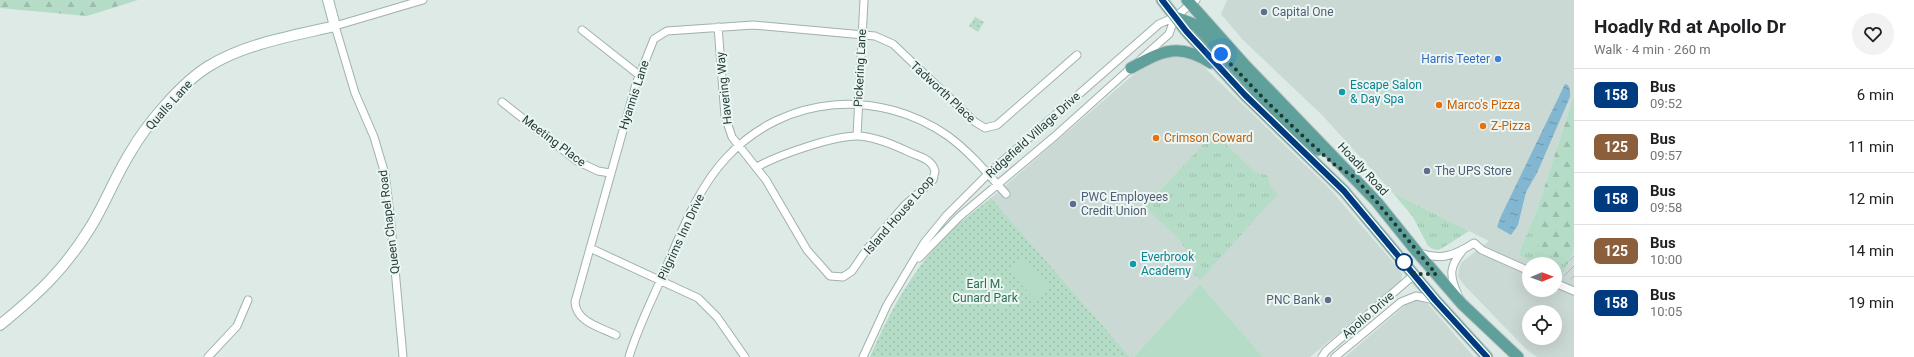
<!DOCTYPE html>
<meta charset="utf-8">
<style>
:root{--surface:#fff;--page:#f2f2f2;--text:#202124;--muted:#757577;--line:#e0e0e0}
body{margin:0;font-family:Roboto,sans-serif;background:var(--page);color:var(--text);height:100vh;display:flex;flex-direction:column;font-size:15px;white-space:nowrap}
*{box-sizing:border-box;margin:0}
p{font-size:13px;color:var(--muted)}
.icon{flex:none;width:22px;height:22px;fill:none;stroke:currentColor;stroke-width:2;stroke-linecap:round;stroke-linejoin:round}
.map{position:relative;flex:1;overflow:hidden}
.sheet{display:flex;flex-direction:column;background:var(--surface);width:340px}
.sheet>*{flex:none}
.badge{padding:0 8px;border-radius:6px;font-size:14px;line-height:26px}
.needle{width:26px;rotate:89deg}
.controls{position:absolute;left:1522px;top:257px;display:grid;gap:8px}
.controls a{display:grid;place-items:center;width:40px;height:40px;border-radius:50%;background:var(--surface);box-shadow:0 4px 16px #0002;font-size:20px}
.you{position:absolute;width:20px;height:20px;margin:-10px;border:3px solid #fff;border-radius:50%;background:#1a73e8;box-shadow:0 0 0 6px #1a73e833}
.map>.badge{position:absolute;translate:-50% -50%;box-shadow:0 0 0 2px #fff}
.round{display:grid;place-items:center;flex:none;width:42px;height:42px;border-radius:21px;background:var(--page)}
.overview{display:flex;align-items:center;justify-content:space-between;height:68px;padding:0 20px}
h1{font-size:19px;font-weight:700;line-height:30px}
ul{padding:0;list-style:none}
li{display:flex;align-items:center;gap:12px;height:52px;padding:0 20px;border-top:1px solid var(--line)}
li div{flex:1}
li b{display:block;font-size:15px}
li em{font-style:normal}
li .badge{min-width:44px;font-weight:700;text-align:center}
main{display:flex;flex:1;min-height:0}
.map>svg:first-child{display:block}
.built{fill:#cbd9d5;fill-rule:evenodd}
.industrial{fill:url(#industrial-furrows)}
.grass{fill:url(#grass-tufts)}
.forest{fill:url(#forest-firs)}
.park{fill:url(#park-dots)}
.pitch{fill:#b5dcc6}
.water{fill:url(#water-ripples)}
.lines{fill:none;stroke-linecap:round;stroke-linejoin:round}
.street-casing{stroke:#a0b1ae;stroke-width:9}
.secondary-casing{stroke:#9cb5b1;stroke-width:12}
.primary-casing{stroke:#bcc4c3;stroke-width:13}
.street{stroke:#fff;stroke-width:7}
.secondary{stroke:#fff;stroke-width:10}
.primary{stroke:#60a09b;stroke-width:11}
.line-casing{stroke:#fff;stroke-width:9}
.line{stroke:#003b80;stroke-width:6}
.walk{stroke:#1f3936;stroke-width:4;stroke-dasharray:0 7.2}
.service-dot{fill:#5c6f8a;stroke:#edf6f3;stroke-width:1.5}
.shop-dot{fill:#3f7fe0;stroke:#edf6f3;stroke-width:1.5}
.culture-dot{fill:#0f9aa8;stroke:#edf6f3;stroke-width:1.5}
.food-dot{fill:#e8710a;stroke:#edf6f3;stroke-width:1.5}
.stop-dot{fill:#fff;stroke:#003b80;stroke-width:2}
.labels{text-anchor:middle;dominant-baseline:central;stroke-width:4;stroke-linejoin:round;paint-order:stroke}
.service-label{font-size:12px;fill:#4e5e75;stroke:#edf6f3;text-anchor:start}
.shop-label{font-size:12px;fill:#366cbe;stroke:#edf6f3;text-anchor:end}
.street-label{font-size:12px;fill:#1f3936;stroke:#edf6f3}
.culture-label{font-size:12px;fill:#0d838f;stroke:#edf6f3;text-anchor:start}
.food-label{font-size:12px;fill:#c56008;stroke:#edf6f3;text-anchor:start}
.park-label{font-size:12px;fill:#287051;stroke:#edf6f3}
</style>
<main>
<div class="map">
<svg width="1574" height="357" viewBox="0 0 1574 357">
<defs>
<pattern id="industrial-furrows" width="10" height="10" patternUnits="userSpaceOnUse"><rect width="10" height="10" fill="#cbd9d5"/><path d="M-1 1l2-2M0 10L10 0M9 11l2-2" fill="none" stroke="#aebbb7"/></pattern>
<pattern id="grass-tufts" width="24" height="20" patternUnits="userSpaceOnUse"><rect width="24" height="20" fill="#b5dcc6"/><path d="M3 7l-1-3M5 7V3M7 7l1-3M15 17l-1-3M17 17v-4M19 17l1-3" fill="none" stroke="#9bbeab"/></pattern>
<pattern id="forest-firs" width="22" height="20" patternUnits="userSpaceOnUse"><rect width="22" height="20" fill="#b5dcc6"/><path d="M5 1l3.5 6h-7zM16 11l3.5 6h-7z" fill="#9bbeab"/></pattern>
<pattern id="park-dots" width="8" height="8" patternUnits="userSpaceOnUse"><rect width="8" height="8" fill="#b5dcc6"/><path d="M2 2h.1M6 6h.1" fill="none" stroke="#9bbeab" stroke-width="1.8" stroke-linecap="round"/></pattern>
<pattern id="water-ripples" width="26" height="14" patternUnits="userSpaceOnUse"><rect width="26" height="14" fill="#83b7d1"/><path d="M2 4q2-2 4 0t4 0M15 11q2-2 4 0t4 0" fill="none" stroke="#6b96aa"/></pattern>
</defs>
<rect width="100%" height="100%" fill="#ddeae6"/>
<path class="built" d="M1227 0H1574V95L1537 210 1518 255 1537 264H1529V290H1555V273L1574 281V357H1537L1527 350 1465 286 1458 277 1459 268 1462 262 1489 241 1393 193 1322 115 1243 40 1221 14ZM1529 312H1555V338H1529Z
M1172 53 1196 59 1204 67 1329 188 1399 269 1402 274 1401 281 1310 357H1263L1200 284 1134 357H1130L991 198 1147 63Z
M1419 300 1428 304 1474 357H1345L1409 302Z"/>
<path class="industrial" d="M1574 249V281L1562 276Z"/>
<path class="grass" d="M1214 133 1256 173 1267 175 1271 187 1278 194 1200 280 1193 273 1197 266 1179 239 1145 207Z
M1393 193 1469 231 1444 247 1438 250 1433 249 1428 246 1413 217Z
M1537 210V241L1540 249 1567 265 1562 276 1555 273V264H1537L1518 255Z"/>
<path class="forest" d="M0 0H138L87 16 0 8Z
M1574 95V249L1567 265 1540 249 1537 241V210Z"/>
<path class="park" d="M975 17 984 22 978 32 969 26Z
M991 198 1130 357H870C890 311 914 266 951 231 963 219 978 209 991 198Z"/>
<path class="pitch" d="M1023 258 1049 287 1035 300 1009 271Z
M1004 283 1016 298 1001 311 988 296Z
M1200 284 1263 357H1134Z"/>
<path class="water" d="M1565 84 1568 85 1570 90V97L1537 173 1526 192 1518 225 1511 235 1497 227 1501 216Z"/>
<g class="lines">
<g class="street-casing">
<path id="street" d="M718 27 725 116 732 137 766 180 807 250 830 276 843 277 852 271 867 249 905 205 933 180 935 171C932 159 920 157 909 152 894 145 874 136 857 136 833 136 778 155 757 167
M582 30 639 75
M1141 59 1169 34 1175 17
M502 102 577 161 598 171 610 173
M857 136 864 0
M590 248 698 298 717 317 745 357
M1420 253C1441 261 1455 255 1474 243L1482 250 1529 271
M919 258 959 217 1055 136 1133 66
M1555 283 1574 291
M1458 295C1449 275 1449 267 1463 250
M616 335C600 327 576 322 575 302L636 84 654 39 667 31 753 25 875 36 893 44 975 122 985 128 997 125 1077 55
M208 357 237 326 248 300
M403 357 390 214 385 174 374 137 355 93 335 26 423 0
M629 357C637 330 650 304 661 279 680 237 695 191 727 157 786 94 879 88 948 136 970 152 988 174 1006 194
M863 357 887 305 924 243 946 216 988 174 1127 52 1159 24 1175 17 1196 0
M1322 357 1326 351 1415 274
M1335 357 1401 302 1416 296 1435 300"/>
</g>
<g class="secondary-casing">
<path id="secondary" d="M0 325C38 294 64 270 90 228 105 204 115 177 130 153 146 125 181 83 209 66 247 43 292 36 335 26L328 0"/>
</g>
<g class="primary-casing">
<path id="primary" d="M1162 0 1186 31 1245 95 1344 191 1435 300 1487 357
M1187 0 1244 64 1376 201 1417 252 1462 304 1518 357
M1175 17 1196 25 1265 100 1318 150
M1131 68C1162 51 1178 42 1211 63"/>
</g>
<use href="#street" class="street"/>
<use href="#secondary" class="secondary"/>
<use href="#primary" class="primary"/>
</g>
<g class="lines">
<g class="line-casing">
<path id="line" d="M1162 0 1186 31 1245 95 1344 191 1435 300 1487 357"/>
</g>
<use href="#line" class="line"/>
<path class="walk" d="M1221 54 1265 100 1308 141 1335 165 1354 177 1376 201 1436 274H1415L1404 262"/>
</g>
<g class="service-dot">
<circle cx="1264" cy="12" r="4"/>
<circle cx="1427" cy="171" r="4"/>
<circle cx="1073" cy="204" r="4"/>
<circle cx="1328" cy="300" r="4"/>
</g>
<circle class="shop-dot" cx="1498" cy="59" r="4"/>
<g class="culture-dot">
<circle cx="1342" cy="92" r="4"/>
<circle cx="1133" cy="264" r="4"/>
</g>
<g class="food-dot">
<circle cx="1439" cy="105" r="4"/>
<circle cx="1483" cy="126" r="4"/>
<circle cx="1156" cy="138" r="4"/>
</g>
<circle class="stop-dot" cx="1404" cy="262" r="8"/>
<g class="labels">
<g class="service-label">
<text x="1272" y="12">Capital One</text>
<text x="1435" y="171">The UPS Store</text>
<text x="1081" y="197">PWC Employees<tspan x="1081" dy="14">Credit Union</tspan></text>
<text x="1320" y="300" text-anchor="end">PNC Bank</text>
</g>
<g class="shop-label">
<text x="1490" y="59">Harris Teeter</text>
</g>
<g class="street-label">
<text transform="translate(860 68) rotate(-87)">Pickering Lane</text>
<text transform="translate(724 88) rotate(-96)">Havering Way</text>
<text transform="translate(943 92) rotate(43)">Tadworth Place</text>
<text transform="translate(634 95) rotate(-72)">Hyannis Lane</text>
<text transform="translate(169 105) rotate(-48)">Qualls Lane</text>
<text transform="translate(1033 135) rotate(-42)">Ridgefield Village Drive</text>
<text transform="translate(554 141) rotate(37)">Meeting Place</text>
<text transform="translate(1363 169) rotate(47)">Hoadly Road</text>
<text transform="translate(899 215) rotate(-49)">Island House Loop</text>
<text transform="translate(389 222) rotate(-97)">Queen Chapel Road</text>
<text transform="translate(681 237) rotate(-65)">Pilgrims Inn Drive</text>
<text transform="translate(1368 315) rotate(-41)">Apollo Drive</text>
</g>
<g class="culture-label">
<text x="1350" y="85">Escape Salon<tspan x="1350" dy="14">&amp; Day Spa</tspan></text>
<text x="1141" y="257">Everbrook<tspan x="1141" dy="14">Academy</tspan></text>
</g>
<g class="food-label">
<text x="1447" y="105">Marco's Pizza</text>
<text x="1491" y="126">Z-Pizza</text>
<text x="1164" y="138">Crimson Coward</text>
</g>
<g class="park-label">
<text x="985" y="284">Earl M.<tspan x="985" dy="14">Cunard Park</tspan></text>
</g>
</g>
</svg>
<div class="controls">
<a><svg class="needle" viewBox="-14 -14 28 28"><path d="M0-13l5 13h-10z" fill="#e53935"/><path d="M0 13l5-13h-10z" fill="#757577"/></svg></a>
<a><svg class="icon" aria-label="locate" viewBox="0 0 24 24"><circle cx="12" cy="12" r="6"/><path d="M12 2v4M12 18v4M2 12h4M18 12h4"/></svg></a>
</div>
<div class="you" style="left:1221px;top:54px"></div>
</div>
<section class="sheet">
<div class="overview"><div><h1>Hoadly Rd at Apollo Dr</h1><p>Walk · 4 min · 260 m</p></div><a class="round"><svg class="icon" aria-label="heart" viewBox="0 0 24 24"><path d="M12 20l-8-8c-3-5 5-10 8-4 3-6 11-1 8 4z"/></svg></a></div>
<ul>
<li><span class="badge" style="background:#003b80;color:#fff">158</span><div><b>Bus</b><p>09:52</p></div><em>6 min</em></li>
<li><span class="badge" style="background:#8b5e3c;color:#fff">125</span><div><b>Bus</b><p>09:57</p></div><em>11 min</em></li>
<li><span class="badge" style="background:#003b80;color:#fff">158</span><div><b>Bus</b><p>09:58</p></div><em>12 min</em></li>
<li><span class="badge" style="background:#8b5e3c;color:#fff">125</span><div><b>Bus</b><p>10:00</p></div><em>14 min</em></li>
<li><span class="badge" style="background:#003b80;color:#fff">158</span><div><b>Bus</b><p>10:05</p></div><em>19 min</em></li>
</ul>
</section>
</main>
